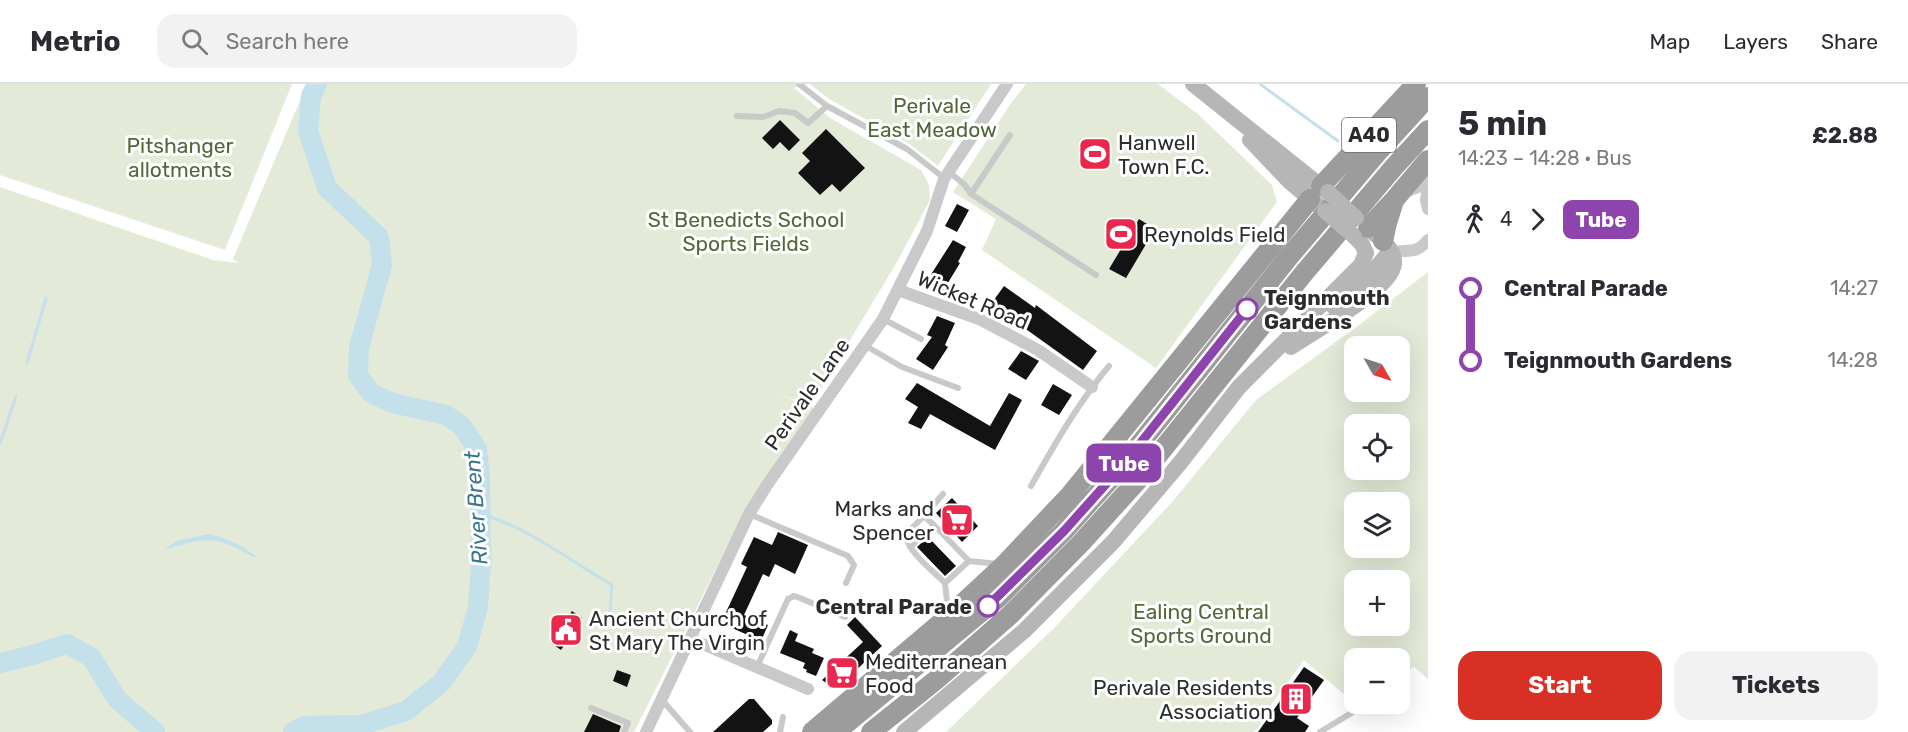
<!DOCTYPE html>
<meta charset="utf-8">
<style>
:root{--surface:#fff;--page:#f2f2f3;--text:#2b2b33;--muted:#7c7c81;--line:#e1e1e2;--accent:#d93025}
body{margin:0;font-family:Rubik,sans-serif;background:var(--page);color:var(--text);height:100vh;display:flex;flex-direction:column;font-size:22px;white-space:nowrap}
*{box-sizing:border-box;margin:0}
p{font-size:20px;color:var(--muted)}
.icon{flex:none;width:33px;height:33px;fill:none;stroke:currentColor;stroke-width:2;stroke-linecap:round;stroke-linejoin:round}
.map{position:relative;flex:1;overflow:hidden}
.sheet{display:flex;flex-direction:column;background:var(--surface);width:480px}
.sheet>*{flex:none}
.badge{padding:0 12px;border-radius:9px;font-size:21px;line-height:39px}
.needle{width:39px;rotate:129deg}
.fabs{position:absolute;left:1344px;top:252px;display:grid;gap:12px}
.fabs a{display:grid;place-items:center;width:66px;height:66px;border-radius:12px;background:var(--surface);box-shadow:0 6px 24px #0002;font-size:30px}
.map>.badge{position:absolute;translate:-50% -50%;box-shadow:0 0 0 3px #fff}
.legs{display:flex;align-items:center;gap:9px;height:66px;padding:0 30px;font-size:20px}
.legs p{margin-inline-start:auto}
.overview{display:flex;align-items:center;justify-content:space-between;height:102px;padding:0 30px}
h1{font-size:33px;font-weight:700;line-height:45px}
.primary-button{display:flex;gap:12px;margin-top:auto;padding:12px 30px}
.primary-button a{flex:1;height:69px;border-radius:18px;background:var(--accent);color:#fff;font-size:24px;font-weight:700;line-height:69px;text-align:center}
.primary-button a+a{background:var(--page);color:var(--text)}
ul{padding:0 30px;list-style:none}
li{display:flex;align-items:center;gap:21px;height:72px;font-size:22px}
li i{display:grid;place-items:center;width:9px;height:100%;margin:0 8px;background:currentColor}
li i::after{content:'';width:15px;height:15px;margin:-8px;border:4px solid;border-radius:50%;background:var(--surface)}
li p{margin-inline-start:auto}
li:first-child i{background:linear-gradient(#0000 50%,currentColor 0)}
li:last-child i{background:linear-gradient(currentColor 50%,#0000 0)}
header{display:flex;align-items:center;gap:36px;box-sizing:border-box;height:84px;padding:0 30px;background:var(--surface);border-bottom:2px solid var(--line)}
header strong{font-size:28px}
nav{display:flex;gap:33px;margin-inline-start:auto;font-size:21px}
.search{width:420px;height:54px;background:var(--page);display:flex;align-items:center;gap:15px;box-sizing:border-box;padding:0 21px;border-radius:18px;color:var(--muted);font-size:22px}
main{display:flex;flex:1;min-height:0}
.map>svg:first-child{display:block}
.green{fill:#e4ead8;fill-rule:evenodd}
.water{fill:#c3e0eb}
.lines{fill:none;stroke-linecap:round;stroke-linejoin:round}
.stream{stroke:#c3e0eb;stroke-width:3}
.river{stroke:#c3e0eb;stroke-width:20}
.building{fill:#131313}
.service{stroke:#c9c9c9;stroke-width:6}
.minor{stroke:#c9c9c9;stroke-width:12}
.secondary{stroke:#b6b6b6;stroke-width:16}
.trunk{stroke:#9c9c9c;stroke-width:20}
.secondary-bridge{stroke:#b6b6b6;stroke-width:16}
.line-1-casing{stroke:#fff;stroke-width:14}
.line-1{stroke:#8e44ad;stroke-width:9}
.stop-1-dot{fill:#fff;stroke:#8e44ad;stroke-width:3}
.labels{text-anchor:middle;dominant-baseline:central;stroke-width:6;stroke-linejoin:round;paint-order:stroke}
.shield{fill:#fff;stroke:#6b6b6b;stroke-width:1.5}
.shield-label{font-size:20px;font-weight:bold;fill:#2c2c2c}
.park-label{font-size:21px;fill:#546739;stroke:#fff}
.poi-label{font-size:21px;fill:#2c2c2c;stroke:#fff;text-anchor:start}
.stop-label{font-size:21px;font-weight:bold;fill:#2c2c2c;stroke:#fff;text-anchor:start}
.street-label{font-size:21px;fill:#2c2c2c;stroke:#fff}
.water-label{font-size:22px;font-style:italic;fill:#39778e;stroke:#fff}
</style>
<header>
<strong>Metrio</strong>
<div class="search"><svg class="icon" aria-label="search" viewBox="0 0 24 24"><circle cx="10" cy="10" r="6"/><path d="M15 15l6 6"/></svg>Search here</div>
<nav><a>Map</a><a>Layers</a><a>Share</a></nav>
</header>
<main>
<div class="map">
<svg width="1428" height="648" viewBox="0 0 1428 648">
<rect width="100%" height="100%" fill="#fff"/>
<path class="green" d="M0 0H292L225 166 0 91Z
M307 0H801L794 4 830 34 921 86 929 101 930 116 897 178 811 321 777 310 814 324 725 467 634 648H0V103L213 176 239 179 233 175Z
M810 0H991L938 82 908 59 829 15Z
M1026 0H1158L1199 31 1272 101 1277 118 1156 284 982 166 996 135 953 108 1011 19Z
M1428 188V595L1414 583 1400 591V574H1354V616L1352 617 1304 576 1266 628 1259 643 1254 648H946L1055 543 1173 417 1256 316 1355 244ZM1354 262H1400V308H1354ZM1354 340H1400V386H1354ZM1354 418H1400V464H1354ZM1400 496V542H1354V496Z"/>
<path class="water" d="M209 450C228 455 243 461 258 474 247 472 245 468 236 464 208 449 193 459 165 465L176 457Z"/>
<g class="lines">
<path class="stream" d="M1260 0 1338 57
M27 279 46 214
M0 360 16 312
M481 430C529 444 569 476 612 501L610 528"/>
<path class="river" d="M0 579 29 572 67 560 91 573 117 615 155 648
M293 648 305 642 361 641 406 627 441 599 467 563 478 523 481 479 480 392 477 365 462 342 446 331 392 319 371 309 358 291 359 263 382 181 379 153 327 104 308 47 311 12 317 0"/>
</g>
<path class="building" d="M780 36 800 56 789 67 780 58 773 65 762 54Z
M826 45 865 84 840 108 832 100 820 111 798 89 810 77 802 69Z
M957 120 969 126 957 148 945 142Z
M1139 135 1155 145 1126 194 1109 185Z
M953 156 966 163 958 178 960 179 940 212 923 203Z
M1004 202 1035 224 1036 221 1097 267 1083 286 991 220Z
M937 232 955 239 945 261 948 263 933 286 916 275 932 253 927 251Z
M1021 267 1039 277 1026 296 1008 285Z
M917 299 990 342 1009 309 1022 316 995 366 930 330 921 345 908 339 918 323 905 315Z
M1053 300 1072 311 1059 331 1041 321Z
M952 414 978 442 962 458 936 429Z
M778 448 808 461 795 490 775 480 769 493 763 490 744 531 768 541 761 557 721 539 747 483 741 480 754 453 772 461Z
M928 453 956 482 945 492 917 463Z
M572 527 582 534 561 566 551 559Z
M855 533 882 562 839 602 832 603 822 596 863 558 847 541Z
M790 546 798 550 795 557 814 565 812 569 824 574 816 592 806 588 807 586 803 584 805 579 780 569Z
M1304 583 1324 596 1297 634 1309 642 1305 648H1258Z
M617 586 631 591 627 603 613 597Z
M749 615H754L772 636V640L763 648H713Z
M593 630 621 642 619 648H584Z"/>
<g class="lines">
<path class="service" d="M799 0 827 22 907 65 944 94
M737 32 763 33 779 27 795 29 808 39 827 22
M949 88 965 101 971 110 1096 191
M971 110 1010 51
M883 235 921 255
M866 262 902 283 958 304
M1031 402C1055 360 1078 319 1109 282
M749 430 848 472 854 481 846 499
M924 432 943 410
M934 441 924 432 905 451C910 470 932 486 945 499
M910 463 934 441 969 477
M948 526 945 499 969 477 999 480
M757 583 788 515 794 512 800 514 845 533
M662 616 690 648
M591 624 628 639 624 648
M780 648 783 633
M1320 648 1353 628"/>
<path class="minor" d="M1428 103 1426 116 1428 125
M1405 108 1421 102 1428 97
M1392 168C1408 165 1416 171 1428 156
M898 206 979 235 1038 266 1092 303
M691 555 808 605
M646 648 749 430 767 401 883 235 927 147 944 95 1007 0"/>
<path class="secondary" d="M1193 0 1328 108
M1250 56 1289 97 1325 127
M1333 222 1365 197 1387 171 1392 168
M1291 263C1314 247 1391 206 1394 180 1395 166 1384 158 1375 150
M904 648 1024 547 1113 458 1180 379 1239 303 1361 181 1366 169 1362 160 1354 152"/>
<path class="trunk" d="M1321 102 1416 0
M1368 144 1395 115 1428 76
M1383 157 1387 139 1393 120
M812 648 949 532 1004 481 1070 411 1310 115
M836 648 998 514 1064 447 1123 381 1288 174 1376 70 1428 13
M871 648 936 596 1010 531 1081 459 1138 396 1304 189 1394 83 1428 46"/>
<path class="secondary-bridge" d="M1328 108 1356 134
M1325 127 1354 152"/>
</g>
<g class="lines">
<g class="line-1-casing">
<path id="line-1" d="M988 522 1064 447 1123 381 1247 225"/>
</g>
<use href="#line-1" class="line-1"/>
</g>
<defs>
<g id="stadium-square" transform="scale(1.725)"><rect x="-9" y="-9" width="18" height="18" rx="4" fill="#e8284d" stroke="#fff"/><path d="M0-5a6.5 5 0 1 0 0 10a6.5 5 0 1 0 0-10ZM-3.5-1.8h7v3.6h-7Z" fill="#fff"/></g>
<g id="supermarket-square" transform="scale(1.725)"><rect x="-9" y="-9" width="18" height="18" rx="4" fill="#e8284d" stroke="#fff"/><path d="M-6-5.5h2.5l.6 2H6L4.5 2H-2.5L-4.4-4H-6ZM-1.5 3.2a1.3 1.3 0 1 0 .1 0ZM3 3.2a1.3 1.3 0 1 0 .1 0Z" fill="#fff"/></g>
<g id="civic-square" transform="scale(1.725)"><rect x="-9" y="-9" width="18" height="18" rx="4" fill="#e8284d" stroke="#fff"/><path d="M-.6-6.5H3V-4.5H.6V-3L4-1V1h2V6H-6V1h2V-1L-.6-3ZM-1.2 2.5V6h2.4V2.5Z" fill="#fff"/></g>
<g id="building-square" transform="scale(1.725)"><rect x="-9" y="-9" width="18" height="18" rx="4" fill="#e8284d" stroke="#fff"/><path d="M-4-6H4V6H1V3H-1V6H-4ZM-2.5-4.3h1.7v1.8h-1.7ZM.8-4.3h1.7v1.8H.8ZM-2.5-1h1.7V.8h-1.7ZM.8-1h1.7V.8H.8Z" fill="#fff"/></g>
</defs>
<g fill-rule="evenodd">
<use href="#stadium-square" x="1095" y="70"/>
<use href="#stadium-square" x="1121" y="150"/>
<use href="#supermarket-square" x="957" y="436"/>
<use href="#civic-square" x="566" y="546"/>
<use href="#supermarket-square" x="842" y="589"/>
<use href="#building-square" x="1296" y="615"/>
</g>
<g class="stop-1-dot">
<circle cx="1247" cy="225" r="10"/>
<circle cx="988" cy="522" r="10"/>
</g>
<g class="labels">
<rect class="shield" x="1342" y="34" width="54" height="34" rx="4.5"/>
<g class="shield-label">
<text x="1369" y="51">A40</text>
</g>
<g class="park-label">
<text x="932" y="21">Perivale<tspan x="932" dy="24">East Meadow</tspan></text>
<text x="180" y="61">Pitshanger<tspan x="180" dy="24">allotments</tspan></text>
<text x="746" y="135">St Benedicts School<tspan x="746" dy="24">Sports Fields</tspan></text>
<text x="1201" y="527">Ealing Central<tspan x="1201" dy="24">Sports Ground</tspan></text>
</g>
<g class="poi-label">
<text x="1118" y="58">Hanwell<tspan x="1118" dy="24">Town F.C.</tspan></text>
<text x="1144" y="150">Reynolds Field</text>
<text x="934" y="424" text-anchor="end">Marks and<tspan x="934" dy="24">Spencer</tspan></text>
<text x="589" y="534">Ancient Church of<tspan x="589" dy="24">St Mary The Virgin</tspan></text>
<text x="865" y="577">Mediterranean<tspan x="865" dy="24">Food</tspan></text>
<text x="1273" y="603" text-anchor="end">Perivale Residents<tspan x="1273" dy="24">Association</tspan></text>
</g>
<g class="stop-label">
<text x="1264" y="213">Teignmouth<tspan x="1264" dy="24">Gardens</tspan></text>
<text x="972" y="522" text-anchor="end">Central Parade</text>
</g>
<g class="street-label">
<text transform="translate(973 216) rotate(23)">Wicket Road</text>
<text transform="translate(807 310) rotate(-55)">Perivale Lane</text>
</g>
<g class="water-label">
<text transform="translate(476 424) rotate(-94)">River Brent</text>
</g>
</g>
</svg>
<div class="fabs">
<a><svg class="needle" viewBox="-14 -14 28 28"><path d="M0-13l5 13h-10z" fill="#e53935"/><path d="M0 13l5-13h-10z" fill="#7c7c81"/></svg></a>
<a><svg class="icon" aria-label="locate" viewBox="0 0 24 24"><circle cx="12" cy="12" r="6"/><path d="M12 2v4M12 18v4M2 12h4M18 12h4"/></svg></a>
<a><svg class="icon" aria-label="layers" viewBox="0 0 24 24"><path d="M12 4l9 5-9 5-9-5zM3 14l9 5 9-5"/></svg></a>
<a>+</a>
<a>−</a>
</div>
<b class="badge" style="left:1124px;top:379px;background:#8e44ad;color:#fff">Tube</b>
</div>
<section class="sheet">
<div class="overview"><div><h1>5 min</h1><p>14:23 – 14:28 · Bus</p></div><b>£2.88</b></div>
<div class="legs"><svg class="icon" aria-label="walk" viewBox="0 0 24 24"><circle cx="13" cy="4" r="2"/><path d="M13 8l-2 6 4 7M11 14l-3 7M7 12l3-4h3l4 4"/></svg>4<svg class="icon" aria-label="forward" viewBox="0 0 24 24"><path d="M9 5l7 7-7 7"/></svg><b class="badge" style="background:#8e44ad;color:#fff">Tube</b></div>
<ul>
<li><i style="color:#8e44ad"></i><b>Central Parade</b><p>14:27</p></li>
<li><i style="color:#8e44ad"></i><b>Teignmouth Gardens</b><p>14:28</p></li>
</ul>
<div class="primary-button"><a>Start</a><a>Tickets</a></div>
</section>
</main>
